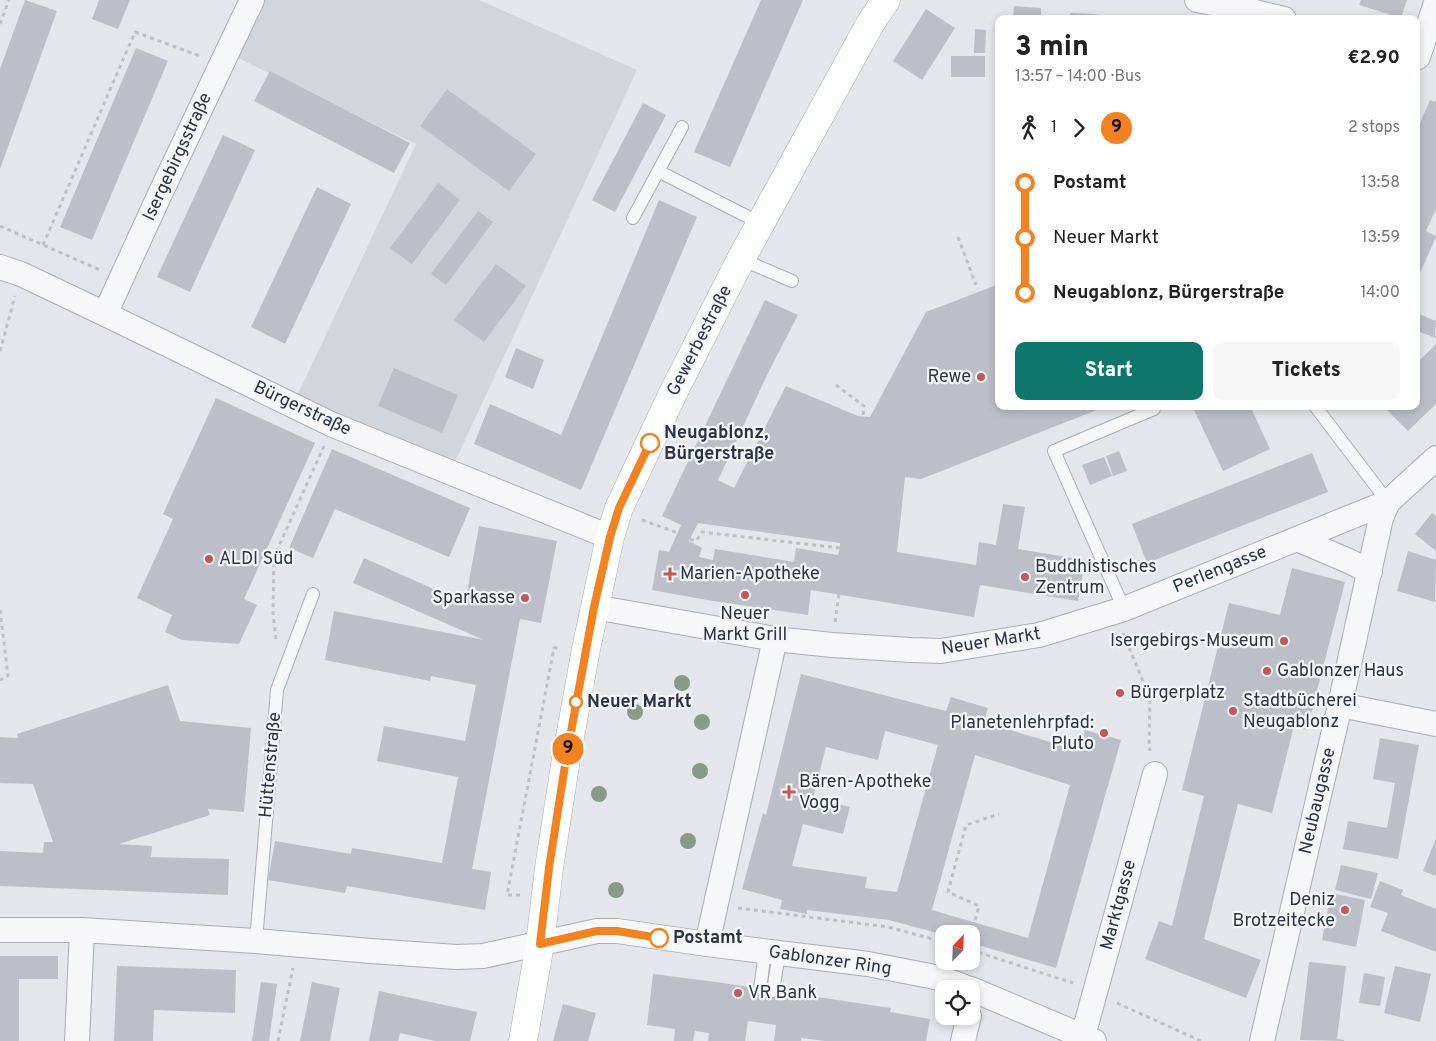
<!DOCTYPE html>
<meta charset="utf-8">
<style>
:root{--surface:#fff;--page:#f6f6f6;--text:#222;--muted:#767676;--accent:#0f766e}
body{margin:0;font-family:Overpass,sans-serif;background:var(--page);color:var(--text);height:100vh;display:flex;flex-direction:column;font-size:19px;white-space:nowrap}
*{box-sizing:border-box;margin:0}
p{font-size:16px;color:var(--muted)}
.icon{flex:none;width:28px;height:28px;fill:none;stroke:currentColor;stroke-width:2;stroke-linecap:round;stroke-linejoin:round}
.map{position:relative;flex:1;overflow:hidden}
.side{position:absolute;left:995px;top:15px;width:425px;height:395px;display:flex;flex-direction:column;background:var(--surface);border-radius:10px;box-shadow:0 2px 8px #0003}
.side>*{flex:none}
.badge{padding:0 10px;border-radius:16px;font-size:18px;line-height:32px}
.needle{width:32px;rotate:23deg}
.tools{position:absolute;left:935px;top:925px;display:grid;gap:10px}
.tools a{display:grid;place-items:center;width:45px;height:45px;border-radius:10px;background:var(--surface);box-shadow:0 2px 8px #0003;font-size:25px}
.map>.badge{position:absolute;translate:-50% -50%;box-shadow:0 0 0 2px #fff}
.legs{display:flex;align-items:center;gap:8px;height:55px;padding:0 20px;font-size:16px}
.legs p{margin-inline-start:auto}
.summary{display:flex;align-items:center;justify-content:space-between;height:85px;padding:0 20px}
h1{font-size:28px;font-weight:800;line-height:38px}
.cta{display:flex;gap:10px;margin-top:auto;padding:10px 20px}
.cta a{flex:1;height:58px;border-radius:10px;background:var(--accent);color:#fff;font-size:20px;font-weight:800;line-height:58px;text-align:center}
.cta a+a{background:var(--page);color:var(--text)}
ul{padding:0 20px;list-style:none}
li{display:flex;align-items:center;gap:18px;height:55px;font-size:19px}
li i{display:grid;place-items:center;width:8px;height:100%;margin:0 6px;background:currentColor}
li i::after{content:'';width:12px;height:12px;margin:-6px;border:4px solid;border-radius:50%;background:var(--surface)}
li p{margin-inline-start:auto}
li:first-child i{background:linear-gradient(#0000 50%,currentColor 0)}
li:last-child i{background:linear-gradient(currentColor 50%,#0000 0)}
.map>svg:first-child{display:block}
.built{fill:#d3d5dc}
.building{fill:#bcbfc7;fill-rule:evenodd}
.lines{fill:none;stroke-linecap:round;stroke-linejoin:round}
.lane-casing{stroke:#a9adb5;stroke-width:14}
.street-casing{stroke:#a9adb5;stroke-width:26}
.secondary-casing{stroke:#a9adb5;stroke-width:29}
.path{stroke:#bec0c6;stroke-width:3;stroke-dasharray:4 4;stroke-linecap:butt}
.lane{stroke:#f7f7f9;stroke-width:12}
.street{stroke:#f7f7f9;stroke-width:24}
.secondary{stroke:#fff;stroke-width:28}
.tree{fill:#899a8b}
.line-1-casing{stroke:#fff;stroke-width:11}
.line-1{stroke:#f58220;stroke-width:8}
.poi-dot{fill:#c2575c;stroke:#f4f5f8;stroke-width:2}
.stop-1-dot{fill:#fff;stroke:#f58220;stroke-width:2.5}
.labels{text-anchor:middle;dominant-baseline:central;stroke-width:4.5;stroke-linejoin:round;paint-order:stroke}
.street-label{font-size:18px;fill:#2d3342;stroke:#f4f5f8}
.poi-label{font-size:18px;fill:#2d3342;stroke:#f4f5f8;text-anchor:start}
.stop-label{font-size:18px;font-weight:bold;fill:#2d3342;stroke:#f4f5f8;text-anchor:start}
</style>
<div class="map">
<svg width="1436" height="1041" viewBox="0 0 1436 1041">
<rect width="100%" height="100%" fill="#e4e6eb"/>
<path class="built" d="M259 0H479L637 70 453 466 297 396 416 144 234 56Z"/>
<path class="building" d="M25 0 57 11 0 169V69Z
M99 0H130L118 29 92 19Z
M761 0H803L730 167 694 152Z
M1361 0H1407L1401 18 1359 5Z
M1014 6 1041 8V19H1013Z
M926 9 955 28 922 80 893 61Z
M1070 13 1097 14 1096 19H1070Z
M975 29 986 30 985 53H974Z
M136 48 168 61 92 240 60 227Z
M951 56H985V77H951Z
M270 71 410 143 394 173 254 101Z
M447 89 536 154 509 191 420 126Z
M1430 100 1436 102V209L1426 231 1436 236V237L1416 282V132Z
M643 103 666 115 615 212 592 200Z
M223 135 255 150 190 292 157 277Z
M438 183 460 200 412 264 390 248Z
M317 187 351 204 285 344 251 327Z
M659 200 697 217 581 490 474 444 490 404 561 435Z
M478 211 493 222 446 285 431 274Z
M496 264 526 286 484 342 454 320Z
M999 284V406H1107L921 479 905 477 897 552 976 565 979 542 996 545 1003 504 1025 507 1018 549 1085 560 1078 601 980 585 974 617 811 590 808 615 707 600 652 590 659 550 669 552 681 525 662 516 765 300 798 315 768 373 718 480 734 488 786 386 858 416 870 417 926 312ZM698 523 840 543V548L838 555 796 548 794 562 715 549 713 560 699 557 702 548 689 541Z
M1416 313 1436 321 1435 338 1416 330Z
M1436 344V404L1408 431 1383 406H1416V364Z
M516 348 544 360 533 389 505 377Z
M394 368 458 395 442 433 378 406Z
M216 398 315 443 244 599 257 605 239 644 182 640 165 632 172 615 137 598 173 519 163 514Z
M1192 406H1250L1270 449 1223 471Z
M332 449 470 508 449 557 335 509 313 558 289 548Z
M1119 451 1127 471 1113 476 1106 456Z
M1312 453 1328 492 1147 563 1132 524Z
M1104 457 1112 476 1090 485 1082 465Z
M1432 513 1436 516V551L1415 534Z
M479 526 557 541 541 623 520 619 472 869 491 872 485 910 347 886 345 893 268 880 275 841 351 854 352 848 442 863 458 777 377 761 384 726 465 741 476 685 431 676 430 681 325 660 334 611 484 640 353 583 364 558 465 603Z
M1408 551 1436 560 1435 602 1397 591Z
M1292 568 1345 582 1307 730 1294 726 1272 813 1238 804 1204 939 1261 960 1246 998 1145 959 1159 921 1172 926 1204 796 1182 790 1229 603 1280 615Z
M801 674 946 711 951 697 988 708 984 722 1080 751 1085 730 1121 740 1056 968 971 943V934H944V935L889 920 807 910V914L780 909 782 900 742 889 763 813 766 815ZM885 731 938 745 897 892 865 888 867 877 792 866 803 824 843 834 850 807 813 798 826 747 878 760ZM975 755 1070 785 1028 938 932 910Z
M168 685 180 721 251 728 244 812 208 809 210 815 119 844 152 846 151 857 229 859 228 895 0 886V851L43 853 44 842H53L33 784 0 783V737L18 738 17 734Z
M1380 738 1419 745 1398 859 1343 849 1348 821 1387 828 1395 783 1373 779Z
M1436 838V876L1423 871Z
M1341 865 1378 873 1371 899 1335 890Z
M1380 881 1403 890 1401 895 1436 909V952L1381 931 1388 913 1370 907Z
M1331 893 1365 900 1356 947 1322 940Z
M0 956H58V979H19V1041H0Z
M1309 962 1346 966 1337 1039 1344 1040V1041L1300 1040Z
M117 966 236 970 235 1013 154 1010 153 1041H114Z
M1395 966 1431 974 1420 1022 1384 1013Z
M1364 973 1385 977 1380 1006 1359 1003Z
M653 974 716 982 891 1008 890 1012 930 1019 926 1041H825L801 1038V1041H774L776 1025 748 1021 745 1041H708L709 1033 695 1031 693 1041H674L675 1029 647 1025Z
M261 982 277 984 269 1041H252Z
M312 982 340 988 330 1041H300Z
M379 991 477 1012 470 1041H435L400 1033 398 1041H369Z
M563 1004 596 1013 588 1041H553Z"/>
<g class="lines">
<g class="lane-casing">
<path id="lane" d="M658 171 760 223
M633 218 682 127
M741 259 792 281
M1315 406 1388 502
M1124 609 1054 451 1154 409
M256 941 277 690 313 594
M760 989 765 952
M773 991 779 953"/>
</g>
<g class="street-casing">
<path id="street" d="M1197 0 1243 9 1284 19
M1418 57 1436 3
M0 267 21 274 105 314 333 425 610 537
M105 314 160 194 252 0
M1297 539 1351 562 1370 572
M594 607 775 639 832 645 911 650 941 651 1039 635 1124 609 1388 502 1436 458
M1340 705 1436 724
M0 930H82L256 941 371 951 456 957 483 956 597 931H617L707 944 868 964 940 978 970 989
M707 944 775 639
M971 989 1094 1041
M1083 1036 1155 774
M77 1041 82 930
M963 1041 969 1016
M1262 1041 1340 705 1381 518 1388 502"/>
</g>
<g class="secondary-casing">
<path id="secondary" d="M523 1041 540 944 549 868 566 759 586 649 610 537 619 508 674 391 741 259 870 24 886 0"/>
</g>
<path class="path" d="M0 24 9 0
M0 226 100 270
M958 237 976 285
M43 245 135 32 200 56
M0 351 15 296
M836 385 864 406 863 416
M642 520 678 533
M690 539 696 541 702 532 840 548
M0 610 8 676 0 680
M835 622 839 594
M1123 633 1150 698 1149 745 1150 751
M276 639 273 613 274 557 324 446
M520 895H507L554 648H560
M738 908 888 927 944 942
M975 920 979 906 948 892 966 825 999 814
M971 950 1073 983
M1117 1003 1201 1041
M278 1041 293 968"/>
<use href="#lane" class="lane"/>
<use href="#street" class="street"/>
<use href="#secondary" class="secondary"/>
</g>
<g class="tree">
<circle cx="682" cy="683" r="8"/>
<circle cx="635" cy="712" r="8"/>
<circle cx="702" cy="722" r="8"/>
<circle cx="700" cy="771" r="8"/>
<circle cx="599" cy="794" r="8"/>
<circle cx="688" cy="841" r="8"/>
<circle cx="616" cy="890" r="8"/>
</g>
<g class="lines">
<g class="line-1-casing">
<path id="line-1" d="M650 443 619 508 610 537 594 607 566 759 549 868 540 944 597 931H617L659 938"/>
</g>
<use href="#line-1" class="line-1"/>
</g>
<g class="poi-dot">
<circle cx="981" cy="377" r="5"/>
<circle cx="209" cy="559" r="5"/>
<path d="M667.5 566.5h5v5h5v5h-5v5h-5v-5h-5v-5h5z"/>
<circle cx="1025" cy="577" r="5"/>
<circle cx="745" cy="595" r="5"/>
<circle cx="525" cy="598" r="5"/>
<circle cx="1284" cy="641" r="5"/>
<circle cx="1267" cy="671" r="5"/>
<circle cx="1120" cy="693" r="5"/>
<circle cx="1233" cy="711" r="5"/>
<circle cx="1104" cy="733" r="5"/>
<path d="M786.5 784.5h5v5h5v5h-5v5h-5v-5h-5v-5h5z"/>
<circle cx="1345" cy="910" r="5"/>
<circle cx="738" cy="993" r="5"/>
</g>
<g class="stop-1-dot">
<circle cx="650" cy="443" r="9"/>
<circle cx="576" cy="702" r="6"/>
<circle cx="659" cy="938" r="9"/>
</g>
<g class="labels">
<g class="street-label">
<text transform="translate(178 157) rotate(-65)">Isergebirgsstraße</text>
<text transform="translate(700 341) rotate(-63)">Gewerbestraße</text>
<text transform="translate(302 409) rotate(25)">Bürgerstraße</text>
<text transform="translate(1220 570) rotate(-22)">Perlengasse</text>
<text transform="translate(991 642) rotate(-9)">Neuer Markt</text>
<text transform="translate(271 765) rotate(-85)">Hüttenstraße</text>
<text transform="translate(1318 801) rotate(-77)">Neubaugasse</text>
<text transform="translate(1119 905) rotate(-75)">Marktgasse</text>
<text transform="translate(830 961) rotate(8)">Gablonzer Ring</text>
</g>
<g class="poi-label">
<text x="971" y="377" text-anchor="end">Rewe</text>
<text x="219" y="559">ALDI Süd</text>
<text x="1035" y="567">Buddhistisches<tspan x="1035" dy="21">Zentrum</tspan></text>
<text x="680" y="574">Marien-Apotheke</text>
<text x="515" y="598" text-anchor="end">Sparkasse</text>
<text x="745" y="614" text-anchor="middle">Neuer<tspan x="745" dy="21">Markt Grill</tspan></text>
<text x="1274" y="641" text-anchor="end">Isergebirgs-Museum</text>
<text x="1277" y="671">Gablonzer Haus</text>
<text x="1130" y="693">Bürgerplatz</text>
<text x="1243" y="701">Stadtbücherei<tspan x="1243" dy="21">Neugablonz</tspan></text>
<text x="1094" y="723" text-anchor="end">Planetenlehrpfad:<tspan x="1094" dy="21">Pluto</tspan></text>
<text x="799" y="782">Bären-Apotheke<tspan x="799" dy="21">Vogg</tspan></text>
<text x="1335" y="900" text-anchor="end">Deniz<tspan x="1335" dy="21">Brotzeitecke</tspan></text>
<text x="748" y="993">VR Bank</text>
</g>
<g class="stop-label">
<text x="664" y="433">Neugablonz,<tspan x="664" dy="21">Bürgerstraße</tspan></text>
<text x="587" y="702">Neuer Markt</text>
<text x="673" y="938">Postamt</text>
</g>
</g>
</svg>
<div class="tools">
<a><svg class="needle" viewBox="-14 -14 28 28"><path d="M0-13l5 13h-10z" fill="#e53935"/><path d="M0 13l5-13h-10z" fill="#767676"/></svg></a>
<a><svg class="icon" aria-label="locate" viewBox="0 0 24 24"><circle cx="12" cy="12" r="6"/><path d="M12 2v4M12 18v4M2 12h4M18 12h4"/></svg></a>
</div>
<b class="badge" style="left:568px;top:749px;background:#f58220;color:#111">9</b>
<section class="side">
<div class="summary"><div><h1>3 min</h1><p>13:57 – 14:00 · Bus</p></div><b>€2.90</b></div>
<div class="legs"><svg class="icon" aria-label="walk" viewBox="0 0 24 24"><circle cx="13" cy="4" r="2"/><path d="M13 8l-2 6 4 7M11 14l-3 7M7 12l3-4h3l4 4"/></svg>1<svg class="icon" aria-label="forward" viewBox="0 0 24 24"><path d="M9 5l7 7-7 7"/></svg><b class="badge" style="background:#f58220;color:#111">9</b><p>2 stops</p></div>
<ul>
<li><i style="color:#f58220"></i><b>Postamt</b><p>13:58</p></li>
<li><i style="color:#f58220"></i><span>Neuer Markt</span><p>13:59</p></li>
<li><i style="color:#f58220"></i><b>Neugablonz, Bürgerstraße</b><p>14:00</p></li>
</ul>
<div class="cta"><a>Start</a><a>Tickets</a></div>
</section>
</div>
